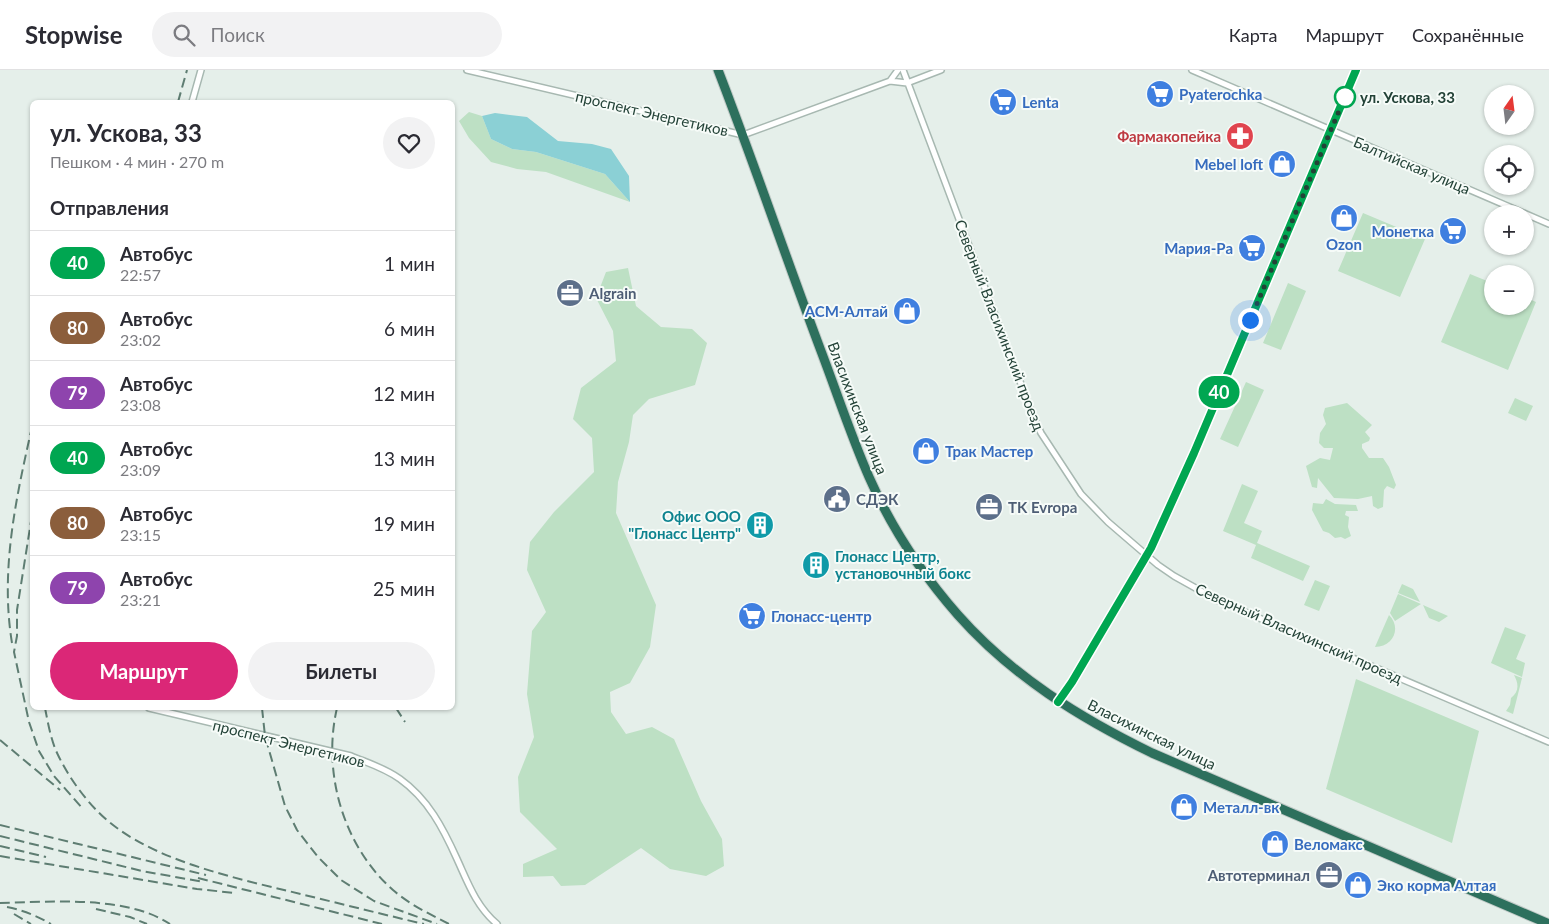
<!DOCTYPE html>
<html lang="ru">
<meta charset="utf-8">
<style>
:root{--surface:#fff;--page:#f2f2f3;--text:#2b2b33;--muted:#7c7c81;--line:#e1e1e2;--accent:#db2777}
body{margin:0;font-family:Lato,sans-serif;background:var(--page);color:var(--text);height:100vh;display:flex;flex-direction:column;font-size:19px;white-space:nowrap}
*{box-sizing:border-box;margin:0}
p{font-size:16px;color:var(--muted)}
.icon{flex:none;width:28px;height:28px;fill:none;stroke:currentColor;stroke-width:2;stroke-linecap:round;stroke-linejoin:round}
.map{position:relative;flex:1;overflow:hidden}
.drawer{position:absolute;left:30px;top:30px;width:425px;height:610px;display:flex;flex-direction:column;background:var(--surface);border-radius:8px;box-shadow:0 1px 4px #0004}
.drawer>*{flex:none}
.badge{padding:0 10px;border-radius:16px;font-size:18px;line-height:32px}
.needle{width:32px;rotate:14deg}
.fabs{position:absolute;left:1484px;top:15px;display:grid;gap:10px}
.fabs a{display:grid;place-items:center;width:50px;height:50px;border-radius:50%;background:var(--surface);box-shadow:0 1px 4px #0004;font-size:25px}
.you{position:absolute;width:25px;height:25px;margin:-12px;border:4px solid #fff;border-radius:50%;background:#1a73e8;box-shadow:0 0 0 8px #1a73e833}
.map>.badge{position:absolute;translate:-50% -50%;box-shadow:0 0 0 2px #fff}
h2{padding:0 20px;font-size:19px;line-height:45px}
.round{display:grid;place-items:center;flex:none;width:52px;height:52px;border-radius:26px;background:var(--page)}
.headline{display:flex;align-items:center;justify-content:space-between;height:85px;padding:0 20px}
h1{font-size:24px;font-weight:700;line-height:38px}
.cta{display:flex;gap:10px;margin-top:auto;padding:10px 20px}
.cta a{flex:1;height:58px;border-radius:30px;background:var(--accent);color:#fff;font-size:20px;font-weight:700;line-height:58px;text-align:center}
.cta a+a{background:var(--page);color:var(--text)}
ul{padding:0;list-style:none}
li{display:flex;align-items:center;gap:15px;height:65px;padding:0 20px;border-top:1px solid var(--line)}
li div{flex:1}
li b{display:block;font-size:19px}
li em{font-style:normal}
li .badge{min-width:55px;font-weight:700;text-align:center}
header{display:flex;align-items:center;gap:30px;box-sizing:border-box;height:70px;padding:0 25px;background:var(--surface);border-bottom:1px solid var(--line)}
header strong{font-size:24px}
nav{display:flex;gap:28px;margin-inline-start:auto;font-size:18px}
.search{width:350px;height:45px;background:var(--page);display:flex;align-items:center;gap:12px;box-sizing:border-box;padding:0 18px;border-radius:28px;color:var(--muted);font-size:19px}
.map>svg:first-child{display:block}
.green{fill:#bde0c4}
.water{fill:#8bd0d5}
.lines{fill:none;stroke-linecap:round;stroke-linejoin:round}
.street-casing{stroke:#a7b8b1;stroke-width:8}
.highway-casing{stroke:#c1cac7;stroke-width:11}
.street{stroke:#fff;stroke-width:5}
.highway{stroke:#2d705d;stroke-width:9}
.rail{stroke:#5e7d72;stroke-width:2;stroke-dasharray:10 5;stroke-linecap:butt}
.line-casing{stroke:#fff;stroke-width:11}
.line{stroke:#00a651;stroke-width:8}
.walk{stroke:#234237;stroke-width:5;stroke-dasharray:0 9}
.stop-dot{fill:#fff;stroke:#00a651;stroke-width:2.5}
.labels{text-anchor:middle;dominant-baseline:central;stroke-width:4;stroke-linejoin:round;paint-order:stroke}
.shop-label{font-size:15px;font-weight:bold;fill:#366cbe;stroke:#f6fbf8;text-anchor:start}
.stop-label{font-size:15px;font-weight:bold;fill:#234237;stroke:#f6fbf8;text-anchor:start}
.street-label{font-size:15px;fill:#234237;stroke:#f6fbf8}
.health-label{font-size:15px;font-weight:bold;fill:#be3a42;stroke:#f6fbf8;text-anchor:end}
.service-label{font-size:15px;font-weight:bold;fill:#4e5e75;stroke:#f6fbf8;text-anchor:start}
.culture-label{font-size:15px;font-weight:bold;fill:#0d838f;stroke:#f6fbf8;text-anchor:end}
</style>
<header>
<strong>Stopwise</strong>
<div class="search"><svg class="icon" aria-label="search" viewBox="0 0 24 24"><circle cx="10" cy="10" r="6"/><path d="M15 15l6 6"/></svg>Поиск</div>
<nav><a>Карта</a><a>Маршрут</a><a>Сохранённые</a></nav>
</header>
<div class="map">
<svg width="1549" height="854" viewBox="0 0 1549 854">
<rect width="100%" height="100%" fill="#e5efea"/>
<path class="green" d="M469 42 482 46 491 69 512 79 536 82 605 104 630 132 546 102 517 99 491 92 469 68 459 51Z
M1363 143 1425 169 1400 227 1338 201Z
M628 198 636 236 661 257 692 259 707 273 695 315 649 329 633 345 629 372 618 412 616 443 656 535 650 577 630 613 610 622 611 642 626 664 652 657 674 669 701 731 722 769 724 796 706 806 670 799 641 778 585 815 561 816 553 806 523 807V794L557 779 520 742 518 707 534 667 527 624 532 561 546 542 527 500 530 472 554 442 594 402 592 368 573 349 581 318 616 291 613 261 596 228 606 202Z
M1470 204 1492 213V236H1525V227L1536 232 1508 300 1441 272Z
M1288 213 1306 221 1281 280 1263 273Z
M1246 312 1264 320 1238 377 1220 369Z
M1515 328 1533 336 1526 351 1508 343Z
M1347 333 1372 355 1365 362 1370 368 1369 371 1362 374V378L1369 388H1383L1389 397 1396 415 1394 419 1387 416 1384 420 1383 437 1378 439 1373 436 1372 426 1358 429 1334 428 1318 408 1317 418 1312 417 1306 396 1320 388 1330 390 1333 378H1324L1319 373 1320 363 1326 354 1323 345 1325 338Z
M1242 414 1258 421 1244 453 1262 461 1257 473 1310 496 1303 511 1251 488 1256 475 1223 461Z
M1326 429 1335 434 1356 435 1358 441H1346L1345 445 1349 447 1348 457 1351 466 1345 469 1341 467 1335 468 1329 463 1323 461 1312 440 1313 433 1323 434Z
M1315 510 1330 516 1319 541 1304 535Z
M1402 514 1413 519 1420 532 1398 523Z
M1398 524 1421 534 1395 551 1390 543Z
M1423 535 1448 546 1439 552 1429 548Z
M1389 545C1402 558 1393 577 1375 577Z
M1505 557 1526 565 1516 589 1525 593 1522 607 1491 593Z
M1514 605 1522 608 1513 644 1506 641 1510 635 1511 628C1519 622 1519 614 1514 605Z
M1356 609 1479 661 1452 773 1326 719Z"/>
<path class="water" d="M495 43 527 47 558 71 592 74 611 79 629 106 630 132 605 104 536 82 512 79 491 69 482 46Z"/>
<g class="lines">
<g class="street-casing">
<path id="street" d="M467 0 743 65 890 11 907 13 941 0
M903 0 1033 346 1041 363 1081 424 1108 452 1158 495 1174 506 1217 530 1549 672
M1192 0 1549 154
M890 11 898 0
M192 32 201 0
M1059 631 1072 612 1151 478 1194 383 1356 0
M149 638 351 686C368 693 385 698 400 709 428 729 443 758 457 789 468 813 476 836 497 854"/>
</g>
<g class="highway-casing">
<path id="highway" d="M718 0C754 93 786 188 821 281 837 323 851 366 869 407 891 457 922 504 958 545 1012 606 1080 648 1152 683L1549 854"/>
</g>
<use href="#street" class="street"/>
<use href="#highway" class="highway"/>
<path class="rail" d="M178 32 187 0
M32 445 17 540V566L14 582 29 652 39 681 54 706 83 739
M12 573C0 500 16 428 32 357
M45 638C48 653 51 671 58 685 71 712 93 741 117 758 162 791 230 807 284 820 330 831 377 843 424 854
M262 638 265 666 285 736 297 760 318 787 341 810 374 831 437 854
M337 638C322 702 343 776 393 820 410 835 430 844 449 854
M396 638 405 652
M0 670 60 720
M0 755 206 805
M0 766 142 801 204 812
M0 776 46 787
M0 786 197 819 235 823
M198 808 382 854
M0 833C52 832 126 825 170 854
M7 837C23 840 37 846 51 854
M96 839 130 847 147 854
M14 844 31 854"/>
</g>
<g class="lines">
<g class="line-casing">
<path id="line" d="M1058 632 1072 612 1151 478 1194 383 1356 0"/>
</g>
<use href="#line" class="line"/>
<path class="walk" d="M1250 250 1345 27"/>
</g>
<defs>
<g id="supermarket-disc" transform="scale(1.4375)"><circle r="9.5" fill="#3f7fe0" stroke="#f6fbf8"/><path d="M-6-5.5h2.5l.6 2H6L4.5 2H-2.5L-4.4-4H-6ZM-1.5 3.2a1.3 1.3 0 1 0 .1 0ZM3 3.2a1.3 1.3 0 1 0 .1 0Z" fill="#fff"/></g>
<g id="pharmacy-disc" transform="scale(1.4375)"><circle r="9.5" fill="#e0444e" stroke="#f6fbf8"/><path d="M-2-6h4v4h4v4h-4v4h-4v-4h-4v-4h4Z" fill="#fff"/></g>
<g id="shop-disc" transform="scale(1.4375)"><circle r="9.5" fill="#3f7fe0" stroke="#f6fbf8"/><path d="M-5-2.5h2.3a2.7 3.5 0 0 1 5.4 0H5L5.5 6h-11ZM-1.5-2.5h3a1.5 2.3 0 0 0-3 0Z" fill="#fff"/></g>
<g id="office-disc" transform="scale(1.4375)"><circle r="9.5" fill="#5c6f8a" stroke="#f6fbf8"/><path d="M-6-3h4V-5.5h4V-3h4V5H-6ZM-1-4.5V-3h2v-1.5ZM-6 0V1H6V0Z" fill="#fff"/></g>
<g id="civic-disc" transform="scale(1.4375)"><circle r="9.5" fill="#5c6f8a" stroke="#f6fbf8"/><path d="M-.6-6.5H3V-4.5H.6V-3L4-1V1h2V6H-6V1h2V-1L-.6-3ZM-1.2 2.5V6h2.4V2.5Z" fill="#fff"/></g>
<g id="building-disc" transform="scale(1.4375)"><circle r="9.5" fill="#0f9aa8" stroke="#f6fbf8"/><path d="M-4-6H4V6H1V3H-1V6H-4ZM-2.5-4.3h1.7v1.8h-1.7ZM.8-4.3h1.7v1.8H.8ZM-2.5-1h1.7V.8h-1.7ZM.8-1h1.7V.8H.8Z" fill="#fff"/></g>
</defs>
<g fill-rule="evenodd">
<use href="#supermarket-disc" x="1160" y="24"/>
<use href="#supermarket-disc" x="1003" y="32"/>
<use href="#pharmacy-disc" x="1240" y="66"/>
<use href="#shop-disc" x="1282" y="94"/>
<use href="#shop-disc" x="1344" y="148"/>
<use href="#supermarket-disc" x="1453" y="161"/>
<use href="#supermarket-disc" x="1252" y="178"/>
<use href="#office-disc" x="570" y="223"/>
<use href="#shop-disc" x="907" y="241"/>
<use href="#shop-disc" x="926" y="381"/>
<use href="#civic-disc" x="837" y="429"/>
<use href="#office-disc" x="989" y="437"/>
<use href="#building-disc" x="760" y="455"/>
<use href="#building-disc" x="816" y="495"/>
<use href="#supermarket-disc" x="752" y="546"/>
<use href="#shop-disc" x="1184" y="737"/>
<use href="#shop-disc" x="1275" y="774"/>
<use href="#office-disc" x="1329" y="805"/>
<use href="#shop-disc" x="1358" y="815"/>
</g>
<circle class="stop-dot" cx="1345" cy="27" r="10"/>
<g class="labels">
<g class="shop-label">
<text x="1179" y="24">Pyaterochka</text>
<text x="1022" y="32">Lenta</text>
<text x="1263" y="94" text-anchor="end">Mebel loft</text>
<text x="1434" y="161" text-anchor="end">Монетка</text>
<text x="1344" y="174" text-anchor="middle">Ozon</text>
<text x="1233" y="178" text-anchor="end">Мария-Ра</text>
<text x="888" y="241" text-anchor="end">АСМ-Алтай</text>
<text x="945" y="381">Трак Мастер</text>
<text x="771" y="546">Глонасс-центр</text>
<text x="1203" y="737">Металл-вк</text>
<text x="1294" y="774">Веломакс</text>
<text x="1377" y="815">Эко корма Алтая</text>
</g>
<g class="stop-label">
<text x="1360" y="27">ул. Ускова, 33</text>
</g>
<g class="street-label">
<text transform="translate(652 43) rotate(13)">проспект Энергетиков</text>
<text transform="translate(1412 95) rotate(23)">Балтийская улица</text>
<text transform="translate(1000 255) rotate(69)">Северный Власихинский проезд</text>
<text transform="translate(858 338) rotate(69)">Власихинская улица</text>
<text transform="translate(1299 563) rotate(24)">Северный Власихинский проезд</text>
<text transform="translate(1152 664) rotate(26)">Власихинская улица</text>
<text transform="translate(289 673) rotate(14)">проспект Энергетиков</text>
</g>
<g class="health-label">
<text x="1221" y="66">Фармакопейка</text>
</g>
<g class="service-label">
<text x="589" y="223">Algrain</text>
<text x="856" y="429">СДЭК</text>
<text x="1008" y="437">TK Evropa</text>
<text x="1310" y="805" text-anchor="end">Автотерминал</text>
</g>
<g class="culture-label">
<text x="741" y="446">Офис ООО<tspan x="741" dy="17">"Глонасс Центр"</tspan></text>
<text x="835" y="486" text-anchor="start">Глонасс Центр,<tspan x="835" dy="17">установочный бокс</tspan></text>
</g>
</g>
</svg>
<div class="fabs">
<a><svg class="needle" viewBox="-14 -14 28 28"><path d="M0-13l5 13h-10z" fill="#e53935"/><path d="M0 13l5-13h-10z" fill="#7c7c81"/></svg></a>
<a><svg class="icon" aria-label="locate" viewBox="0 0 24 24"><circle cx="12" cy="12" r="6"/><path d="M12 2v4M12 18v4M2 12h4M18 12h4"/></svg></a>
<a>+</a>
<a>−</a>
</div>
<div class="you" style="left:1250px;top:250px"></div>
<b class="badge" style="left:1219px;top:322px;background:#00a651;color:#fff">40</b>
<section class="drawer">
<div class="headline"><div><h1>ул. Ускова, 33</h1><p>Пешком · 4 мин · 270 m</p></div><a class="round"><svg class="icon" aria-label="heart" viewBox="0 0 24 24"><path d="M12 20l-8-8c-3-5 5-10 8-4 3-6 11-1 8 4z"/></svg></a></div>
<h2>Отправления</h2>
<ul>
<li><span class="badge" style="background:#00a651;color:#fff">40</span><div><b>Автобус</b><p>22:57</p></div><em>1 мин</em></li>
<li><span class="badge" style="background:#8b5e3c;color:#fff">80</span><div><b>Автобус</b><p>23:02</p></div><em>6 мин</em></li>
<li><span class="badge" style="background:#8e44ad;color:#fff">79</span><div><b>Автобус</b><p>23:08</p></div><em>12 мин</em></li>
<li><span class="badge" style="background:#00a651;color:#fff">40</span><div><b>Автобус</b><p>23:09</p></div><em>13 мин</em></li>
<li><span class="badge" style="background:#8b5e3c;color:#fff">80</span><div><b>Автобус</b><p>23:15</p></div><em>19 мин</em></li>
<li><span class="badge" style="background:#8e44ad;color:#fff">79</span><div><b>Автобус</b><p>23:21</p></div><em>25 мин</em></li>
</ul>
<div class="cta"><a>Маршрут</a><a>Билеты</a></div>
</section>
</div>
